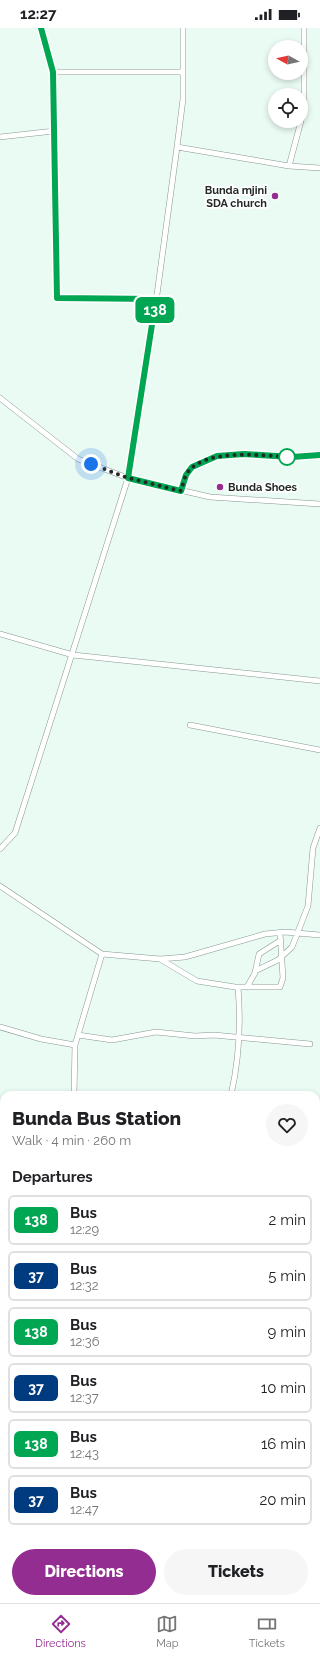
<!DOCTYPE html>
<meta charset="utf-8">
<style>
:root{--surface:#fff;--page:#f6f6f6;--text:#202124;--muted:#757577;--line:#e0e0e0;--accent:#942d91}
body{margin:0;font-family:Raleway,sans-serif;background:var(--page);color:var(--text);height:100vh;display:flex;flex-direction:column;font-size:15px;white-space:nowrap}
*{box-sizing:border-box;margin:0}
p{font-size:13px;color:var(--muted)}
.icon{flex:none;width:22px;height:22px;fill:none;stroke:currentColor;stroke-width:2;stroke-linecap:round;stroke-linejoin:round}
.map{position:relative;flex:1;overflow:hidden}
.side{position:absolute;left:0px;top:1063px;width:320px;height:512px;display:flex;flex-direction:column;background:var(--surface);border-radius:12px 12px 0 0;box-shadow:0 2px 6px #0003}
.side>*{flex:none}
.badge{padding:0 8px;border-radius:6px;font-size:14px;line-height:26px}
.needle{width:26px;rotate:278deg}
.controls{position:absolute;left:268px;top:12px;display:grid;gap:8px}
.controls a{display:grid;place-items:center;width:40px;height:40px;border-radius:50%;background:var(--surface);box-shadow:0 2px 6px #0003;font-size:20px}
.you{position:absolute;width:20px;height:20px;margin:-10px;border:3px solid #fff;border-radius:50%;background:#1a73e8;box-shadow:0 0 0 6px #1a73e833}
.map>.badge{position:absolute;translate:-50% -50%;box-shadow:0 0 0 2px #fff}
h2{padding:0 12px;font-size:15px;line-height:36px}
.round{display:grid;place-items:center;flex:none;width:42px;height:42px;border-radius:21px;background:var(--page)}
.summary{display:flex;align-items:center;justify-content:space-between;height:68px;padding:0 12px}
h1{font-size:19px;font-weight:800;line-height:30px}
.cta{display:flex;gap:8px;margin-top:auto;padding:8px 12px}
.cta a{flex:1;height:46px;border-radius:24px;background:var(--accent);color:#fff;font-size:16px;font-weight:800;line-height:46px;text-align:center}
.cta a+a{background:var(--page);color:var(--text)}
ul{padding:0;list-style:none}
li{display:flex;align-items:center;gap:12px;height:50px;margin:0 8px 6px;padding:0 4px;border:2px solid var(--line);border-radius:6px}
li div{flex:1}
li b{display:block;font-size:15px}
li em{font-style:normal}
li .badge{min-width:44px;font-weight:700;text-align:center}
.status{display:flex;justify-content:space-between;align-items:center;height:28px;padding:0 20px;background:var(--surface);direction:ltr}
.status svg{height:11px;fill:currentColor}
.tab-bar{display:flex;justify-content:space-around;align-items:center;height:56px;border-top:1px solid var(--line);background:var(--surface);font-size:11px;color:var(--muted)}
.tab-bar a{display:grid;justify-items:center;gap:2px}
.tab-bar .active{color:var(--accent)}
.map>svg:first-child{display:block}
.lines{fill:none;stroke-linecap:round;stroke-linejoin:round}
.street-casing{stroke:#87978f;stroke-width:6}
.street{stroke:#fff;stroke-width:5}
.line-casing{stroke:#fff;stroke-width:9}
.line{stroke:#00a651;stroke-width:6}
.walk{stroke:#222926;stroke-width:4;stroke-dasharray:0 7.2}
.poi-dot{fill:#942d91;stroke:#fff;stroke-width:1.5}
.stop-dot{fill:#fff;stroke:#00a651;stroke-width:2}
.labels{text-anchor:middle;dominant-baseline:central;stroke-width:3.5;stroke-linejoin:round;paint-order:stroke}
.poi-label{font-size:11px;font-weight:bold;fill:#222926;stroke:#fff;text-anchor:end}
</style>
<div class="status"><b>12:27</b><svg viewBox="0 0 49 12"><path d="M0 12V9h3v3zM5 12V6h3v6zM10 12V3h3v9zM15 12V0h3v12zM26 1h20v11H26zM47 4h2v5h-2z"/></svg></div>
<div class="map">
<svg width="320" height="1575" viewBox="0 0 320 1575">
<rect width="100%" height="100%" fill="#e9fbf2"/>
<g class="lines">
<g class="street-casing">
<path id="street" d="M41 0 53 44 57 270 156 271
M53 44H183
M301 92 304 83V0
M0 109 54 103
M177 119 289 138 320 140
M289 138 301 93
M0 370 78 431 128 450 210 469 320 476
M181 463 186 447 192 439 217 428 244 426 292 429 320 427
M0 606 73 627 320 653
M190 697 320 722
M0 821 15 805 128 450 155 281 177 119 183 71V0
M0 858 102 926 160 931 185 929 265 906 285 904 320 907
M160 931 197 953 235 959H280L283 950 280 905
M255 943 278 932 292 919 308 878 313 820 320 800
M247 959 255 945 259 926 281 912
M0 999 41 1011 75 1017
M78 1007 112 1012 156 1004 195 1008 214 1007 310 1016
M74 1067 75 1017 102 926
M231 1067C239 1032 241 995 238 959
M316 1189H320
M0 1193H4
M0 1332 4 1333
M316 1487H320
M159 1571V1575
M19 1575 21 1571"/>
</g>
<use href="#street" class="street"/>
</g>
<g class="lines">
<g class="line-casing">
<path id="line" d="M41 0 53 44 57 270 156 271 128 450 181 463 186 447 192 439 217 428 244 426 292 429 320 427"/>
</g>
<use href="#line" class="line"/>
<path class="walk" d="M91 436 128 450 181 463C183 457 184 450 187 445 206 419 264 428 292 429H287"/>
</g>
<g class="poi-dot">
<circle cx="275" cy="168" r="4"/>
<circle cx="220" cy="459" r="4"/>
</g>
<circle class="stop-dot" cx="287" cy="429" r="8"/>
<g class="labels">
<g class="poi-label">
<text x="267" y="162">Bunda mjini<tspan x="267" dy="13">SDA church</tspan></text>
<text x="228" y="459" text-anchor="start">Bunda Shoes</text>
</g>
</g>
</svg>
<div class="controls">
<a><svg class="needle" viewBox="-14 -14 28 28"><path d="M0-13l5 13h-10z" fill="#e53935"/><path d="M0 13l5-13h-10z" fill="#757577"/></svg></a>
<a><svg class="icon" aria-label="locate" viewBox="0 0 24 24"><circle cx="12" cy="12" r="6"/><path d="M12 2v4M12 18v4M2 12h4M18 12h4"/></svg></a>
</div>
<div class="you" style="left:91px;top:436px"></div>
<b class="badge" style="left:155px;top:282px;background:#00a651;color:#fff">138</b>
<section class="side">
<div class="summary"><div><h1>Bunda Bus Station</h1><p>Walk · 4 min · 260 m</p></div><a class="round"><svg class="icon" aria-label="heart" viewBox="0 0 24 24"><path d="M12 20l-8-8c-3-5 5-10 8-4 3-6 11-1 8 4z"/></svg></a></div>
<h2>Departures</h2>
<ul>
<li><span class="badge" style="background:#00a651;color:#fff">138</span><div><b>Bus</b><p>12:29</p></div><em>2 min</em></li>
<li><span class="badge" style="background:#003b80;color:#fff">37</span><div><b>Bus</b><p>12:32</p></div><em>5 min</em></li>
<li><span class="badge" style="background:#00a651;color:#fff">138</span><div><b>Bus</b><p>12:36</p></div><em>9 min</em></li>
<li><span class="badge" style="background:#003b80;color:#fff">37</span><div><b>Bus</b><p>12:37</p></div><em>10 min</em></li>
<li><span class="badge" style="background:#00a651;color:#fff">138</span><div><b>Bus</b><p>12:43</p></div><em>16 min</em></li>
<li><span class="badge" style="background:#003b80;color:#fff">37</span><div><b>Bus</b><p>12:47</p></div><em>20 min</em></li>
</ul>
<div class="cta"><a>Directions</a><a>Tickets</a></div>
</section>
</div>
<nav class="tab-bar">
<a class="active"><svg class="icon" aria-label="directions" viewBox="0 0 24 24"><path d="M12 3l9 9-9 9-9-9zM9 14v-3h6M13 9l2 2-2 2"/></svg>Directions</a>
<a><svg class="icon" aria-label="map" viewBox="0 0 24 24"><path d="M3 6l6-2 6 2 6-2v14l-6 2-6-2-6 2zM9 4v14M15 6v14"/></svg>Map</a>
<a><svg class="icon" aria-label="tickets" viewBox="0 0 24 24"><path d="M3 7h18v10H3zM15 7v10"/></svg>Tickets</a>
</nav>
